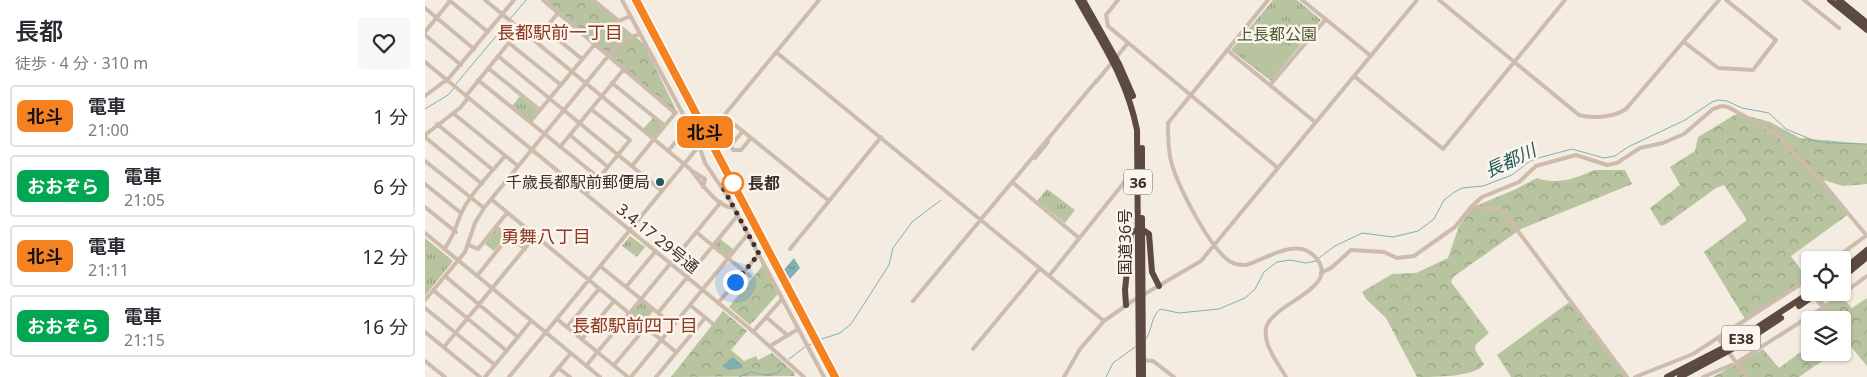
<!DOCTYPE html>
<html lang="ja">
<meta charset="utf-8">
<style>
:root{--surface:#fff;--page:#f7f7f7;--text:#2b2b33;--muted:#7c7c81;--line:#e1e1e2}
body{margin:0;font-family:"Noto Sans","Noto Sans JP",sans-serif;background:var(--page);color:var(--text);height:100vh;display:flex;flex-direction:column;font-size:19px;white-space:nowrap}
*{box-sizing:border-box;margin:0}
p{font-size:16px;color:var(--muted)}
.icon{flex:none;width:28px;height:28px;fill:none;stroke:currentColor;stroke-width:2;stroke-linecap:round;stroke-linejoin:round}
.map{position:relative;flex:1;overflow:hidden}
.drawer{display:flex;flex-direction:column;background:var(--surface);width:425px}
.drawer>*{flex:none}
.badge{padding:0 10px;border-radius:8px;font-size:18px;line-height:32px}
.fabs{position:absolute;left:1376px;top:251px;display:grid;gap:10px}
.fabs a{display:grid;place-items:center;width:50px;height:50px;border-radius:5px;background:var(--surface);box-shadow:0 1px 4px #0004;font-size:25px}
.you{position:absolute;width:25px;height:25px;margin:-12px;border:4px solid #fff;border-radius:50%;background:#1a73e8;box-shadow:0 0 0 8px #1a73e833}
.map>.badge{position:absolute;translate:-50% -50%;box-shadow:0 0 0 2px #fff}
.round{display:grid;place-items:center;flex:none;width:52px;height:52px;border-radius:5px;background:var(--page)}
.headline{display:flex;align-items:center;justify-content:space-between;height:85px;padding:0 15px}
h1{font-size:24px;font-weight:600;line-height:38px}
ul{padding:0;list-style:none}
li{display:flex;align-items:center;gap:15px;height:62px;margin:0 10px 8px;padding:0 5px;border:2px solid var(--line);border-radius:5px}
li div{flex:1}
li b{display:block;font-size:19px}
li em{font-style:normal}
li .badge{min-width:55px;font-weight:700;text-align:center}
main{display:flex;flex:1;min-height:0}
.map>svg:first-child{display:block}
.grass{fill:url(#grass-tufts)}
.forest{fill:url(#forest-crowns)}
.pitch{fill:#b8c4a0}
.water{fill:url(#water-ripples)}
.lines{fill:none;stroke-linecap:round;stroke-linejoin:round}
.stream{stroke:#7fb0b2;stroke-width:1}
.minor{stroke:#cdbbac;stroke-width:4}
.highway{stroke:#5c4a42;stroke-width:6}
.rail{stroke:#3b302b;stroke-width:1;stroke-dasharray:1 4;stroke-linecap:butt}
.line-casing{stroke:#fff;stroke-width:11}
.line{stroke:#f58220;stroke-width:8}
.walk{stroke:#3b302b;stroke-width:5;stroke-dasharray:0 9}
.poi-dot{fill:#1f5a5e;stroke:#fbf5ee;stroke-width:2}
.stop-dot{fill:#fff;stroke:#f58220;stroke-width:2.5}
.labels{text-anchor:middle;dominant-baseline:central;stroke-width:5;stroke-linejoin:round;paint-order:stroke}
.shield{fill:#fbf5ee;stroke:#756b66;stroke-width:1}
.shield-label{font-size:15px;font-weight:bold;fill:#3b302b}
.park-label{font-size:16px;fill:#4a5a2e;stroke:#fbf5ee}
.poi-label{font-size:16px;fill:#3b302b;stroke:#fbf5ee;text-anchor:end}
.stop-label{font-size:16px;font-weight:bold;fill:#3b302b;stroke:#fbf5ee;text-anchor:start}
.street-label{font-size:16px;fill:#3b302b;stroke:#fbf5ee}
.neighbourhood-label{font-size:18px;fill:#8c3b22;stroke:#fbf5ee}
.water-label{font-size:18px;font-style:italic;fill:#1f5a5e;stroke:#fbf5ee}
</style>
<main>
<section class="drawer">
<div class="headline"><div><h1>長都</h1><p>徒歩 · 4 分 · 310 m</p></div><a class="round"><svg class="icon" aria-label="heart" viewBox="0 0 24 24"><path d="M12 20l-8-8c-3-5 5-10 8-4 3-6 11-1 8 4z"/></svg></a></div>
<ul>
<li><span class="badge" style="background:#f58220;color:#111">北斗</span><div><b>電車</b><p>21:00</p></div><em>1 分</em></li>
<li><span class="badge" style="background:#00a651;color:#fff">おおぞら</span><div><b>電車</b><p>21:05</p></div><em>6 分</em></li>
<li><span class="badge" style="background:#f58220;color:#111">北斗</span><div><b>電車</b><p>21:11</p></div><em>12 分</em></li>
<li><span class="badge" style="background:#00a651;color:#fff">おおぞら</span><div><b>電車</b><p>21:15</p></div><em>16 分</em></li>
</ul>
</section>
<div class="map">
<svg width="1442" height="377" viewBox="0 0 1442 377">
<defs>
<pattern id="grass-tufts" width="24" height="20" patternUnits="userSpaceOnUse" patternTransform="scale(1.25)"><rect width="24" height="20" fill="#b8c4a0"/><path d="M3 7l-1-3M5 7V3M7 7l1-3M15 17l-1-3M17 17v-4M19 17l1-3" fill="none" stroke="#97a083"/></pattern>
<pattern id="forest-crowns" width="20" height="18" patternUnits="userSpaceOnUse" patternTransform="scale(1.25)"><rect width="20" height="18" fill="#b8c4a0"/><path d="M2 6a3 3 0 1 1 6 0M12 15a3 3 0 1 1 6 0" fill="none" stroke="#97a083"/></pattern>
<pattern id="water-ripples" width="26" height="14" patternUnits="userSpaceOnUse" patternTransform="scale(1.25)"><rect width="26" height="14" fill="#7fb0b2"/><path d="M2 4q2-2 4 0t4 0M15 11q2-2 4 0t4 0" fill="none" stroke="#699091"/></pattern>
</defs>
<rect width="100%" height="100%" fill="#f4ebe1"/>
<path class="grass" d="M848 0H872L896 20 846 81 806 50Z
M95 96 113 111 105 120 87 106Z
M228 118 238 126 229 137 218 129Z
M622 189 650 210 640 223 612 201Z
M71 229 81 236 69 251 60 244Z
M205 236 220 247 212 257 197 246Z
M0 238 28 261 0 296Z
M295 239 308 249 302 256 290 246Z
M216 301 228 311 219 323 206 313Z"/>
<path class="forest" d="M121 0H166L219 44 253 114Z
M1313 113 1345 122 1375 138 1442 144V184L1418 186 1398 180 1425 213 1366 256 1385 283V292L1392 293 1401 305 1415 295 1427 308 1442 298V366L1423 343 1418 346V320H1388L1385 317 1397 309 1375 283 1320 319 1279 252 1322 220 1299 185 1291 188 1240 225 1236 226 1225 208 1255 185 1245 167 1270 151 1273 137Z
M1169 170H1200L1207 184 1096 229 1028 277 1026 282 1064 333 1051 344 1050 350 1059 364C1052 377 1009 377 992 377L961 318 941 299 937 292 967 274 991 273 1023 258 1034 226 1048 207 1089 190 1112 178C1131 185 1150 179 1169 170Z
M338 265 353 294 325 325 304 307Z
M1143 303H1146L1202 377H1086L1072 355Z
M298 311 322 331 306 350 319 361 331 356 333 360 347 353 370 373 369 376 246 377Z
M1385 345V352L1409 353 1374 377H1288L1338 349 1354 368Z"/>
<path class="pitch" d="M853 0H870L873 2 864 14 850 3Z
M838 39 851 40 870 49 846 79 821 59C822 48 827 43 838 39Z"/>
<path class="water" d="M847 24 865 26 867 27 864 31 840 34 835 31 836 29Z
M369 258 375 268 365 279 359 270Z
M308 357 317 365 318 368 303 370 297 366Z"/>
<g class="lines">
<path class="stream" d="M85 19 101 0
M31 84 83 22
M0 109 23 95 29 88
M894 258 910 246 937 233 968 237 993 231 1009 219 1019 200 1028 193 1037 188 1058 186 1087 175 1105 161 1117 157 1147 149 1179 158 1190 156 1203 147 1260 120 1287 102 1293 100 1302 101 1317 108 1344 113 1361 129 1390 141 1402 143 1442 144
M721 339C727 330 726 317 735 309L754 313 794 309 820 298 830 289 839 272 852 262 865 260 881 263 891 261
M394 340 415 333 426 324 464 265 468 248 487 222 516 200
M384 345 388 343
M364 359 380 347
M314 377 326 372 339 375 353 373 359 365
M681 377 688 363 710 347"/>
<path class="minor" d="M24 0 63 32
M60 0 265 169C275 181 292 208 309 208
M118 0 250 113
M168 0 194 21 205 16
M197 0 273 142 280 163 303 197 399 377
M693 0 681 15 683 26 853 168
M843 0 743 123C743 136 743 149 746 161 752 185 786 251 806 262 811 265 816 265 821 265 842 259 873 235 892 259 915 289 847 303 841 328 838 345 853 363 861 377
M877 0 946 56
M1014 0 1154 115C1168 119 1189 117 1201 109L1294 0
M1379 0 1414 28
M0 8 49 49
M120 29 157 59
M0 32 25 1
M0 35 36 65
M110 41 133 13
M1259 42 1293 68 1328 70 1351 40 1301 0
M84 43 136 85
M802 50 890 122
M351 52 679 321
M73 56 237 191
M0 62 324 328 379 377
M63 68 115 110
M929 76 1018 149 1140 0
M53 80 174 178
M671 82 703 43
M187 83 239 125
M845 85 901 19
M0 96 24 78 89 0
M41 96 95 29
M28 113 93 166
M299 116 404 201
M105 122 170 44
M12 124 68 170
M318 131 306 145 308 150H316L326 138
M0 135 35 108 43 98
M145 135 183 167
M0 137 57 184
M135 147 199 69
M243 151 264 126
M610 158 623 142
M0 161 59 208
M207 166 251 112
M267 171 280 179 278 187
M587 182 654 238
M0 184 36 213
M161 194 205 140 166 109
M66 199 251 352
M0 207 31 232
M1046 207 1072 209 1078 211 1202 377
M71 227 100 249
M271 232 325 276
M0 233 175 377
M44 245 53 249 82 213
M19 249C30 236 31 222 39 208 49 189 67 172 80 156
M365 249 456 137
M1408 260 1442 235
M175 266 248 325
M896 273 906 268 926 250 959 252 972 258 989 256 1030 227 1046 207 1057 197 1094 182 1111 166 1151 155 1182 165 1192 163 1215 148 1238 143 1259 134 1288 109 1297 106 1303 107 1356 136 1359 142 1391 175 1442 236
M20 276 93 337
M52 276 84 236
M624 276 701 180 712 177
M1380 281 1385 289
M201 287 230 252
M8 290 82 351
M1389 294 1399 307
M0 300 40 252 50 223 59 208 188 50 203 38 215 34
M488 301 672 80
M293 303 334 254
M265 305 287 323
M0 308 70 365
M233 313 313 215
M341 317 362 335
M132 319 203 377
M142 327 174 289
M0 332 55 377
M328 332 357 299
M1293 338 1322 377
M157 339 189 301
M345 346 373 329
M19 347 110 236
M548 349 615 268
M718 360 728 361 749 377
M0 361 20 377
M189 365 221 327
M161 366 296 202
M133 368 145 377
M60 377 106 321
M84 377 394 0
M126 377 146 353
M206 377 323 234
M231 377 280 318
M639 377 655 349 679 321 706 302 776 261 992 0
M1210 377 1268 354 1385 278
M1278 377 1311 363 1399 307 1442 276"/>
<path class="highway" d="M653 0C678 45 702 79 712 130L714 377
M658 0 694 64 708 96
M1405 0 1442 30
M1414 0 1442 23
M717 148V185
M717 218 718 377
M718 230 724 234 727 272 734 286
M1418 270 1442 250
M1418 277 1442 257
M701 305 700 290 706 232 713 230
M1374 306 1394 292
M1242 377 1310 342 1386 292
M1255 377 1318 343 1356 318"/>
<path class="rail" d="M208 0 408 377"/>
</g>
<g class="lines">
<g class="line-casing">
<path id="line" d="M211 0 410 377"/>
</g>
<use href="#line" class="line"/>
<path class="walk" d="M308 183 296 184 334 254 310 282"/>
</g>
<circle class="poi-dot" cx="235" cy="182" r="5"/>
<circle class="stop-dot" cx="308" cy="183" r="10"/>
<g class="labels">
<g class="shield">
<rect x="699" y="169.5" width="28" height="25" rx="4"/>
<rect x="1297" y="325.5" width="38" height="25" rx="4"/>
</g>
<g class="shield-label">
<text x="713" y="182">36</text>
<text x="1316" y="338">E38</text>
</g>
<g class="park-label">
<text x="852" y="34">上長都公園</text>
</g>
<g class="poi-label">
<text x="225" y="182">千歳長都駅前郵便局</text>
</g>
<g class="stop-label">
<text x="323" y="183">長都</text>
</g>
<g class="street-label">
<text transform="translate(233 238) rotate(39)">3.4.17 29号通</text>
<text transform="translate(700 242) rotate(-90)">国道36号</text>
</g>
<g class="neighbourhood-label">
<text x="135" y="32">長都駅前一丁目</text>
<text x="121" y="236">勇舞八丁目</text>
<text x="210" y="325">長都駅前四丁目</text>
</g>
<g class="water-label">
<text transform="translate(1085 160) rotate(-25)">長都川</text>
</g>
</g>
</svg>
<div class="fabs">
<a><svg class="icon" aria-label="locate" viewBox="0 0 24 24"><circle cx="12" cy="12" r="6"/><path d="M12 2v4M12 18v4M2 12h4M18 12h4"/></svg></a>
<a><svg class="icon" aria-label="layers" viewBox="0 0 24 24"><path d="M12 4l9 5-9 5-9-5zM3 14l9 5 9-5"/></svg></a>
</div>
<div class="you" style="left:310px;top:282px"></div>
<b class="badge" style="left:280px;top:132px;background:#f58220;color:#111">北斗</b>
</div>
</main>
